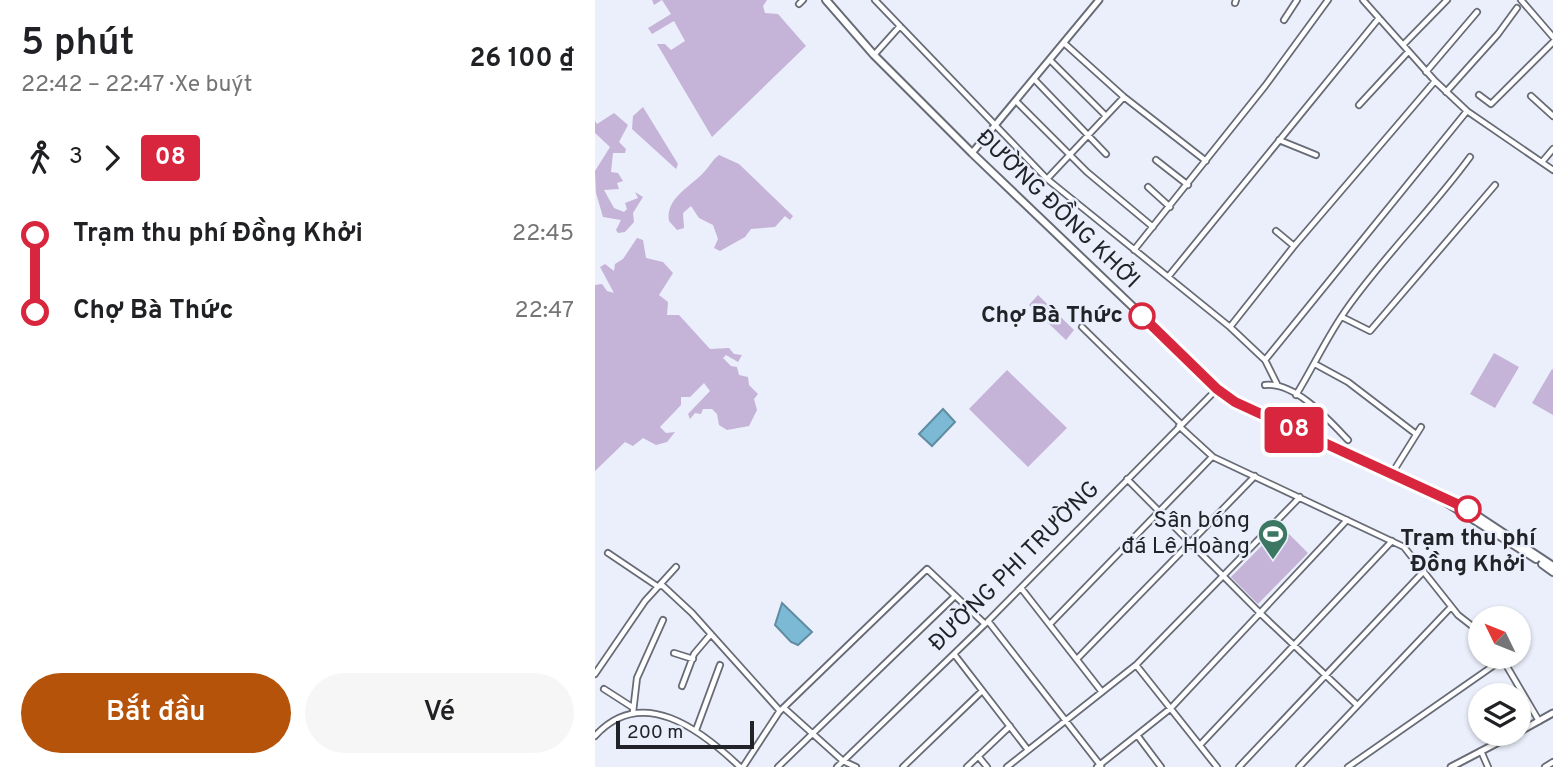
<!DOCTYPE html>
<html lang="vi">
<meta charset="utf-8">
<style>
:root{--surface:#fff;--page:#f6f6f6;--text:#202124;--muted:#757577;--accent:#b45309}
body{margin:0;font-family:Overpass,sans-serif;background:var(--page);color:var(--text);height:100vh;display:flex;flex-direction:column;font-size:26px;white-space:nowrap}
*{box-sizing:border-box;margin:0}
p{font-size:23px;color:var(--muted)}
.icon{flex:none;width:38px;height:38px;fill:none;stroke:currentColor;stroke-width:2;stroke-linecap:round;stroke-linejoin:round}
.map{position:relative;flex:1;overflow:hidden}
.panel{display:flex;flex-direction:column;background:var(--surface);width:595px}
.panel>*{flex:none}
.badge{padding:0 14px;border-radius:5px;font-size:24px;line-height:46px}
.needle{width:46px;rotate:313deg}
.fabs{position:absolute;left:873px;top:606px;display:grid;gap:14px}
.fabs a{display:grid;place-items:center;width:63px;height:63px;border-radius:50%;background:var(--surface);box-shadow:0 2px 5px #0004;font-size:35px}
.scale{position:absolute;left:21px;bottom:18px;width:138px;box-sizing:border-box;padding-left:7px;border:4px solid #222328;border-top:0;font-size:19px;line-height:24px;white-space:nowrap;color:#222328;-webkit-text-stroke:5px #eaeffb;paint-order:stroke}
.map>.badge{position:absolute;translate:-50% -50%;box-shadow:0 0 0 4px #fff}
.legs{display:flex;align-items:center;gap:10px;height:77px;padding:0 21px;font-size:23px}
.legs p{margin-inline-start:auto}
.head{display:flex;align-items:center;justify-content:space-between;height:119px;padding:0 21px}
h1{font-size:38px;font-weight:600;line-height:52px}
.primary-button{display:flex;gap:14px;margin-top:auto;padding:14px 21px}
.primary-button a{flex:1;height:80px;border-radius:42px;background:var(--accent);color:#fff;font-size:28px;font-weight:600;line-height:80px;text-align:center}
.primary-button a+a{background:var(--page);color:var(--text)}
ul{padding:0 21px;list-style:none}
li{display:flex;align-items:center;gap:24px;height:77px;font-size:26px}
li i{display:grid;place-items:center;width:10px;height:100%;margin:0 9px;background:currentColor}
li i::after{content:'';width:18px;height:18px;margin:-9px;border:5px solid;border-radius:50%;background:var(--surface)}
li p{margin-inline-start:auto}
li:first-child i{background:linear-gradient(#0000 50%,currentColor 0)}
li:last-child i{background:linear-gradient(currentColor 50%,#0000 0)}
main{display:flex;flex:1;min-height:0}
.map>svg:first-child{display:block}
.green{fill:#c5b3d8}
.water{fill:#7bb9d5;stroke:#608ca1;stroke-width:2}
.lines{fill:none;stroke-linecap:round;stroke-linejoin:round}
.minor-casing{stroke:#676b76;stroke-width:8}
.tertiary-casing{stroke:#676b76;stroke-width:9}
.secondary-casing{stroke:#676b76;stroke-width:10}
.minor{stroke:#fff;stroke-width:4.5}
.tertiary{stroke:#fff;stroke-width:5}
.secondary{stroke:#fff;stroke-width:6}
.line-1-casing{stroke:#fff;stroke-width:16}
.line-1{stroke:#d7263d;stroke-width:10}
.stop-1-dot{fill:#fff;stroke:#d7263d;stroke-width:3.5}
.labels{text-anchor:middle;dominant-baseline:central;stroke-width:5;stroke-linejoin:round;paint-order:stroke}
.street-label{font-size:23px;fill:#222328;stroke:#eaeffb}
.stop-label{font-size:23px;font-weight:bold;fill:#222328;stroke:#eaeffb;text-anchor:end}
.poi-label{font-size:23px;fill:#222328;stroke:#eaeffb;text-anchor:end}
</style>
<main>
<section class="panel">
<div class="head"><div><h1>5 phút</h1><p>22:42 – 22:47 · Xe buýt</p></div><b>26 100 ₫</b></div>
<div class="legs"><svg class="icon" aria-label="walk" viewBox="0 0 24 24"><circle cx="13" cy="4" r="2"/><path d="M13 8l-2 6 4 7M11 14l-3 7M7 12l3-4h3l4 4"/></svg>3<svg class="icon" aria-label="forward" viewBox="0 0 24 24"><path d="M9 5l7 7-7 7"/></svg><b class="badge" style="background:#d7263d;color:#fff">08</b></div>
<ul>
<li><i style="color:#d7263d"></i><b>Trạm thu phí Đồng Khởi</b><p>22:45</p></li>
<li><i style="color:#d7263d"></i><b>Chợ Bà Thức</b><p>22:47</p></li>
</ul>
<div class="primary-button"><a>Bắt đầu</a><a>Vé</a></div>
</section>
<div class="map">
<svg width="958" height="767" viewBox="0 0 958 767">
<rect width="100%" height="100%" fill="#eaeffb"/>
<path class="green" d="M57 0H172L168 6 170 13 183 14 211 46 117 137 62 44H70L76 50 90 41 79 21 57 34 53 28 76 14 67 0 59 5Z
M48 107 83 164 81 169 37 129 38 116Z
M19 113 33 125 24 142 31 149 30 153H18L16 172 23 173 28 181 22 183 24 189 9 190 19 208 29 212 32 209 30 203 43 198 40 192 48 197 38 213 39 222 30 232 23 233 21 230 26 220 8 217 1 193 0 171 15 147 0 133V121L2 124Z
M124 155 144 164 198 216 195 220 190 216 180 227 156 229 150 237 125 251 119 248 123 239 118 225 104 218 96 206 88 213 89 228 82 230 74 221C70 198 97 186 109 172 115 166 117 160 124 155Z
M42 238 48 240 51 258 68 262 78 273 64 295 73 302 72 315H84L115 349 134 348 139 354 147 355 143 362 131 355 128 358 136 366 142 367 144 375 153 377 154 385 163 394 159 399 162 410 154 426 132 430 124 425 122 414 117 409H108L106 414 100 413 95 419 93 414 115 391 109 383 95 397H86V405L65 427 71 433 80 432 72 442 61 445 48 438 38 446 30 442 0 471V285L7 284 12 291 19 293 5 267 10 264 19 271 20 264 28 259Z
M443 295 479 330 471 340 434 305Z
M899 353 924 367 900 408 875 394Z
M957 369 958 370V415L937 403Z
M412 370 472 428 433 467 374 409Z
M686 526 713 553 663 604 636 577Z"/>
<path class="water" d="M348 409 360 422 337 446 324 434Z
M187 603 217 632 203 645 196 642 180 625Z"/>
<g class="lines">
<g class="minor-casing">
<path id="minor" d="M280 0 452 179 635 327 670 360 682 384
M768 0 840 81 872 111 958 170
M926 0 958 37
M640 3 641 0
M204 4 208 0
M689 20 702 0
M469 43 529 97 611 161
M808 45 852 0
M279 55 305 26
M455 60 511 116
M831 72 882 12
M439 79 511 154
M851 92 903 34 922 8
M884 95 896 104 958 42
M936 96 958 116
M421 101 492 172 558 227
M764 105 813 52
M684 140 721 155
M561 160 593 185
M947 162 958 149
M452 179 529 97
M553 187 575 207
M681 231 699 246
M539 250 670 86 733 0
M573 277 784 18
M747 317 775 331 900 185
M487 327 586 424
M635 327 699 246 840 81
M670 360 872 111
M720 364 753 382 821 434
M670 385C700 382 733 419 753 440
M701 395C719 366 732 336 753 307 790 255 837 209 875 157
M584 426 618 457 809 547 863 615 886 633
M796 475 826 427
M532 479 665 613 762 705
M13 553 62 586H68L97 613 185 711
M426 588 507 692
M393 621 506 766
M455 624 617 457
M79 653 98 659
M359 654 433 750
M907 658 944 721
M482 659 660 476
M541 665 622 767
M0 674 50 601 81 567
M87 686 99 654 116 634
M9 689 37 707
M189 708 248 761 261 767
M38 712 42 678 68 620
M101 730 125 665
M542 735 566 767
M0 736C47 684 106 730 145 767
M605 745 797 541
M886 751 893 767
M383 756 392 767
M148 767 184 712 332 569 390 624
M183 767 360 596
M242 767 393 621 622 389
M308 767 387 691
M372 767 415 726
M412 767 541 665 705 497
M502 767 576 708 752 520
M644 767 829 571
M704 767 856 607
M753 767 908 659
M950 767 958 762"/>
</g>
<g class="tertiary-casing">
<path id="tertiary" d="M377 153 504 0
M924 732 958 713
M856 767 921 733"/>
</g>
<g class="secondary-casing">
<path id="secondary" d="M231 0 279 55 377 153 630 395 838 494 941 559
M875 511 958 566
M947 564 958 572"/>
</g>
<use href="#minor" class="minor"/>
<use href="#tertiary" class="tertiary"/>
<use href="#secondary" class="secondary"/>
</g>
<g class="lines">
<g class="line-1-casing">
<path id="line-1" d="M547 316 622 389 640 402 873 509"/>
</g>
<use href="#line-1" class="line-1"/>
</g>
<defs>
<g id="stadium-pin" transform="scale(1.575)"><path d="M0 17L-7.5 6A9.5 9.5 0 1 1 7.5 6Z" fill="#3b7762" stroke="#eaeffb"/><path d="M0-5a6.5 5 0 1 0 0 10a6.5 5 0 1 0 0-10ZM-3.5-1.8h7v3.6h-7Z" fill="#fff"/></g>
</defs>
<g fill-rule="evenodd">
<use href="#stadium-pin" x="678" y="534"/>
</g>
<g class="stop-1-dot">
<circle cx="547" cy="316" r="12"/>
<circle cx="873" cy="509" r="12"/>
</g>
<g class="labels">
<g class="street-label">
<text transform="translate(462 210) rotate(44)">ĐƯỜNG ĐỒNG KHỞI</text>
<text transform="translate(420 567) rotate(-45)">ĐƯỜNG PHI TRƯỜNG</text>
</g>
<g class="stop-label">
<text x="528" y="316">Chợ Bà Thức</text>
<text x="873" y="539" text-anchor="middle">Trạm thu phí<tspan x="873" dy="26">Đồng Khởi</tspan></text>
</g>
<g class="poi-label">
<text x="655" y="521">Sân bóng<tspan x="655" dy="26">đá Lê Hoàng</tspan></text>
</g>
</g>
</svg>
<div class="fabs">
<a><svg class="needle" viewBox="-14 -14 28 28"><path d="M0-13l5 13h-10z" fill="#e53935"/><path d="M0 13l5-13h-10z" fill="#757577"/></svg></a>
<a><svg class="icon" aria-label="layers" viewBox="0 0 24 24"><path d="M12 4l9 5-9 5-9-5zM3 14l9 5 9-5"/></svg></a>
</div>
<div class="scale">200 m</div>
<b class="badge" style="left:699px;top:430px;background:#d7263d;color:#fff">08</b>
</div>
</main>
